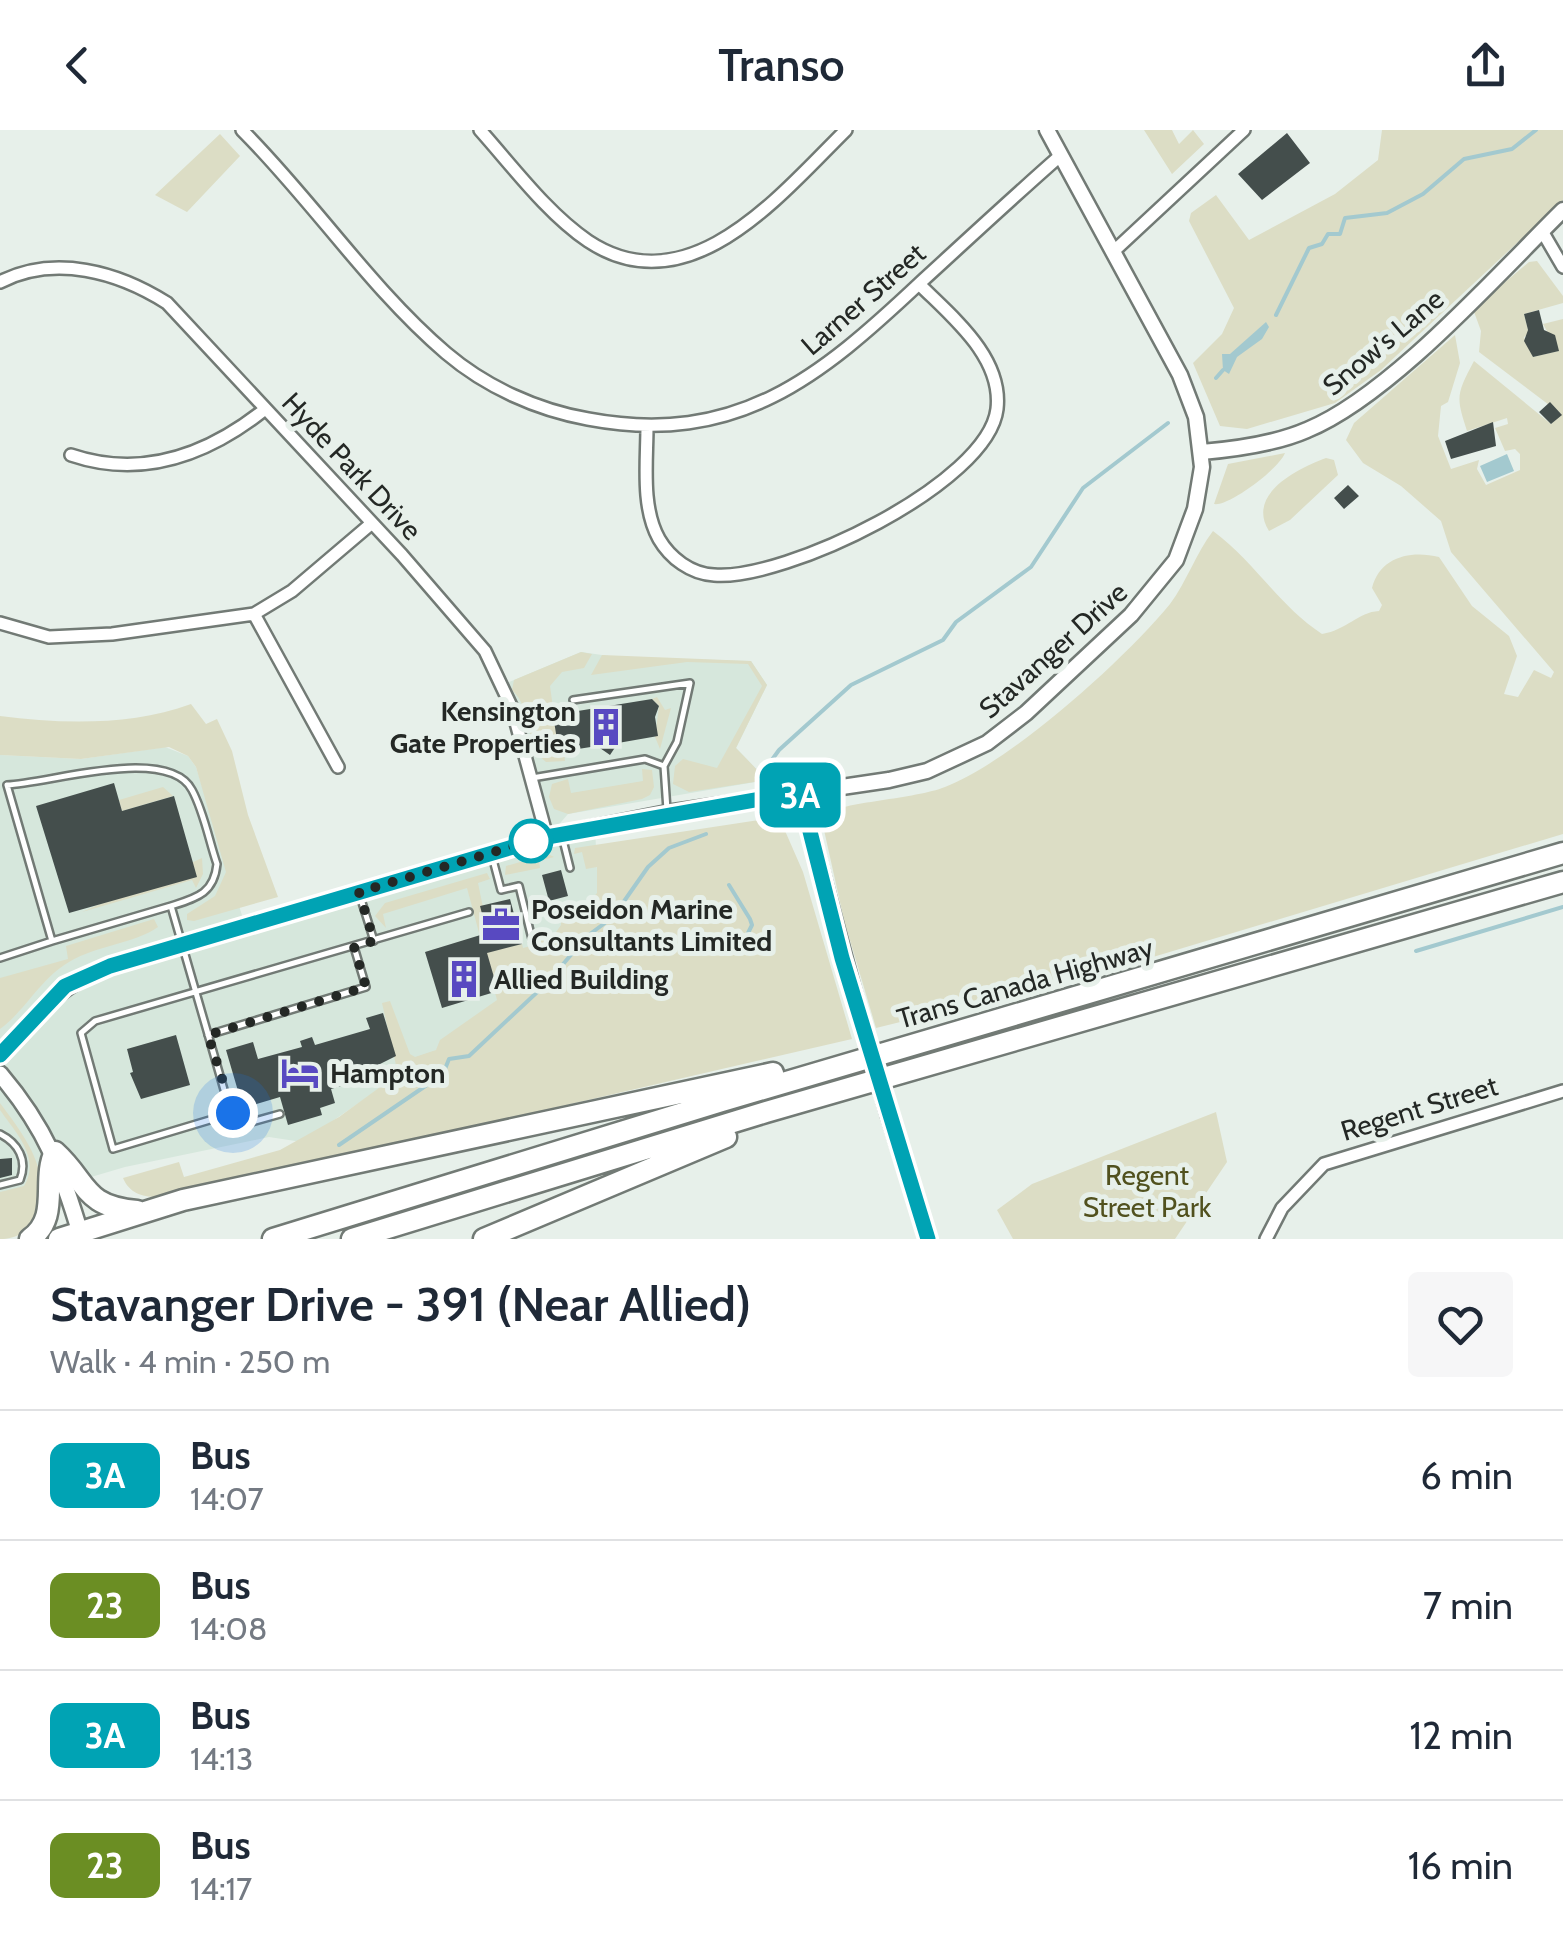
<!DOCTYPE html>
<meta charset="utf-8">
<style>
:root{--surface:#fff;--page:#f6f6f7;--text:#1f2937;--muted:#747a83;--line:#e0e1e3}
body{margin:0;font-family:Cabin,sans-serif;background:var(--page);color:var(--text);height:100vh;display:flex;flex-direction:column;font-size:38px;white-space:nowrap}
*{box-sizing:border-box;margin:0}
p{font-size:32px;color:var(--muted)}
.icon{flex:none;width:55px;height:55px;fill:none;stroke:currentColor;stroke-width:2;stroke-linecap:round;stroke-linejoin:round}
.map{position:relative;height:1109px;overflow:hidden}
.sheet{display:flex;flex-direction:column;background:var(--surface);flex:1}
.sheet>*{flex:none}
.badge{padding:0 20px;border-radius:15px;font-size:35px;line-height:65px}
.you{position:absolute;width:50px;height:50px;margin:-25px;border:8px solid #fff;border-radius:50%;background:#1a73e8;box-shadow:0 0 0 15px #1a73e833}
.map>.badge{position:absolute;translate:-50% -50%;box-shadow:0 0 0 5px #fff}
.round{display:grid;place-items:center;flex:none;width:105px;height:105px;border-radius:10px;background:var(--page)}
.overview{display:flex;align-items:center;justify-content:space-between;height:170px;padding:0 50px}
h1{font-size:48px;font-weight:600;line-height:75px}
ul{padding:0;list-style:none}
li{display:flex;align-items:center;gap:30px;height:130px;padding:0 50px;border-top:2px solid var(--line)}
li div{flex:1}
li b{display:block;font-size:38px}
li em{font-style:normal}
li .badge{min-width:110px;font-weight:700;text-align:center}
header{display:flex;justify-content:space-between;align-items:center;height:130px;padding:0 50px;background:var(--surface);font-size:45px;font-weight:600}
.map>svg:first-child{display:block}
.built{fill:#d6e7dc}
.green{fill:#dcddc5}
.water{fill:#a3c9cf}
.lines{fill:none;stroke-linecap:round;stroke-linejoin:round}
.stream{stroke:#a3c9cf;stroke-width:4}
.building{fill:#444e4c}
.service-casing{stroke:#727a75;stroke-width:10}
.minor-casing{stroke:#727a75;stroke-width:16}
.tertiary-casing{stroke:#727a75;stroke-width:19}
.secondary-casing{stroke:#727a75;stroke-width:20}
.motorway-casing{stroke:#727a75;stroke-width:25}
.service{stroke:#fff;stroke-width:5}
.minor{stroke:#fff;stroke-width:11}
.tertiary{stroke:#fff;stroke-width:14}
.secondary{stroke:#fff;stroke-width:15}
.motorway{stroke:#fff;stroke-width:20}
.tertiary-bridge-casing{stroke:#727a75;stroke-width:19;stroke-linecap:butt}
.tertiary-bridge{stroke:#fff;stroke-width:14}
.line-casing{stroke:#fff;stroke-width:22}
.line{stroke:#00a3b4;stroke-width:15}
.walk{stroke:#242825;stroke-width:10;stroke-dasharray:0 18}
.stop-dot{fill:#fff;stroke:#00a3b4;stroke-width:5}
.labels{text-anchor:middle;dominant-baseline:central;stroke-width:10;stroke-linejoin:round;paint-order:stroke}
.street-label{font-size:28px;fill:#242825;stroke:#e7f0ea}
.poi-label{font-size:28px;font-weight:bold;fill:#242825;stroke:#e7f0ea;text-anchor:start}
.park-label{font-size:28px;fill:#51511e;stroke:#e7f0ea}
</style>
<header><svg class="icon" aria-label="back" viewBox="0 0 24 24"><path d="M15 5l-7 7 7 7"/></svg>Transo<svg class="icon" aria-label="share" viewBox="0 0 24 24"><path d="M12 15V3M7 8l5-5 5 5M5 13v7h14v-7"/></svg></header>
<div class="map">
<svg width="1563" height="1109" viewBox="0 0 1563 1109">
<rect width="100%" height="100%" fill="#e7f0ea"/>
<path class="built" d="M581 522 616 527 751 531 767 555 736 618 767 650 568 684 549 706 595 696 598 763 506 872 302 1012 269 1007 125 1037 20 1068 0 1069V625L81 629 165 617 188 626 196 637 245 795 547 707 502 555Z"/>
<path class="green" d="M1144 0H1172L1179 14 1193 0 1204 14 1172 44Z
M1382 0H1563V70L1381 240 1335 273 1247 299 1220 296 1193 233 1222 204 1234 178 1189 91 1191 83 1216 65 1249 110 1335 64 1378 30Z
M220 4 240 26 187 82 155 65Z
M1537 131 1563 166V173L1524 184 1529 204 1524 207 1533 227 1558 221 1543 194 1563 189V704L1103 842 876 898 844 790 822 691 825 684C842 672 915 669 945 657 1012 631 1123 531 1170 474 1187 451 1196 423 1213 401 1254 431 1279 476 1322 504 1347 500 1358 482 1379 481L1382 475 1372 458C1380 426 1412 420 1439 427L1472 476 1509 506 1517 526 1504 564 1518 567 1534 540 1551 548 1554 542 1451 422 1441 391 1401 356 1363 333 1346 310 1354 293 1455 205 1460 233 1448 272 1441 276 1438 306 1451 339 1479 330 1477 339 1486 355 1520 340V324L1515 319 1505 321 1495 298 1508 294 1507 288 1467 301C1456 267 1456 265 1474 231L1551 294 1561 284 1479 222 1481 201 1473 179 1529 132Z
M1285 323C1279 339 1228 377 1214 374L1228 334Z
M1326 328 1334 330 1338 345 1290 390 1269 401C1246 364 1297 339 1326 328Z
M581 522 592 524 584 538 562 542 550 556 559 621H564L565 631 546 632C524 614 533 579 512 560L514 550Z
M602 525 751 531 767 555 736 618 767 650 689 662 673 654 675 636 683 629 717 638 762 556 748 534 687 532 591 545Z
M657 567 665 580 671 578 660 619 655 607 659 576 652 569Z
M191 574 206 594 217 589 232 621 248 685 278 767 194 791 187 790V784L215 766 226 742 196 637 188 626 169 617 81 629 0 625V586C62 594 131 596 191 574Z
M642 639 652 640 654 657 650 665 642 669 568 684 554 679 549 667 552 654 568 649 571 663 643 651Z
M163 657 173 666 122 681 119 670Z
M779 687 803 742 852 909 215 1056C188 1061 137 1082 123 1048L179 1032 184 1047 280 1020 339 987 398 944 382 873 390 871 410 924 415 927 436 920 440 910 497 870 467 758 383 784 386 798 375 786 385 773 487 743 490 749 478 753 492 821 522 814 523 818 538 814 540 806 554 805 561 795V784L570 774 587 775 597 763V737L586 739 582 722 574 724 575 718Z
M548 724 554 727 539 731 540 738 505 745 506 736Z
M202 728 203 744 196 758 192 750 82 782Z
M154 789 158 797C134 814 97 815 69 832 40 849 26 880 0 899V848L68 829 66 816Z
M0 973C26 1008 52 1041 37 1086 31 1101 16 1109 0 1109V1062L24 1056C41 1028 16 1003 0 980Z
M1216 982 1227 1032 1175 1109H1013L997 1080 1032 1054Z"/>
<path class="water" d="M1266 192 1269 197 1262 209 1237 227 1229 244 1223 240 1222 224H1230Z
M1507 324 1514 341 1487 352 1480 336Z"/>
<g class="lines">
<path class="stream" d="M1276 185 1309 118 1322 114 1328 104H1340L1345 88 1387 83 1423 64 1464 29 1512 19 1536 0
M1216 248 1223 240
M761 645 779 620 851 555 943 510 956 492 1031 437 1083 358 1168 293
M729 755 750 789 752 795 743 813 754 822
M1416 821 1563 777
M339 1015 443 944 449 929 469 926 548 852 586 807 613 787 648 737 669 718 706 704"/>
</g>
<path class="building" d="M1287 3 1310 33 1262 70 1238 44Z
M1539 180 1544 200 1555 205 1559 221 1533 227 1524 211 1528 200 1524 184Z
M1550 272 1562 285 1551 294 1539 282Z
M1493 292 1496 316 1451 329 1445 311Z
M1348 355 1359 366 1344 379 1334 368Z
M652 569 659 576 655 587 658 606 618 613 610 625 597 616 559 622 553 585Z
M114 653 122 681 174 666 197 747 69 783 36 676Z
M561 740 568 766 549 771 542 745Z
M510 769 522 814 487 823 498 861 442 878 425 822 487 803 480 776Z
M383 883 396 926 368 940 370 947 331 959 335 973 320 978 322 985 288 995 280 967 243 978 226 920 253 912 258 929 302 917 300 911 312 907 315 915 370 899 366 888Z
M176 905 190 955 141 969 130 943 133 942 127 919Z
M12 1028V1045L0 1048V1029Z"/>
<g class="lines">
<g class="service-casing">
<path id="service" d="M573 570 690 553 677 612 664 636 667 680
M532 648 645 629 664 636
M562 706 570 738
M492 726 501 760 519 756 533 813
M360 766 374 811
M171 776 52 811 7 655C51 653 168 615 192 660 204 682 209 711 217 734 214 764 196 768 171 776L229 977 248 993 280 984
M0 828 52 811
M208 905 366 857 354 817
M233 983 113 1019 81 903 95 891 469 782
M0 1004C18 1013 28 1030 20 1050L0 1055"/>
</g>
<g class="minor-casing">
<path id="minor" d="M242 0C313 71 370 158 446 223 486 257 537 280 588 289 737 317 820 247 921 152 967 110 1013 67 1061 25
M480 0C513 37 547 83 588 111 689 178 781 64 846 0
M1542 101 1563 137
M1114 121 1244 0
M0 152C55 124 118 142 167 173L402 425 485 521 512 578 547 707
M647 296C647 332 641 377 659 409 670 428 691 444 714 445 784 451 988 354 997 279 1003 227 952 187 919 154
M71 325C142 349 207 325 264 280
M254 484 338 637
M0 493 49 507 112 504 254 484 292 461 372 393
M1266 1109 1282 1078 1324 1034 1563 961"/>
</g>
<g class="tertiary-casing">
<path id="tertiary" d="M1202 322C1237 319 1275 314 1307 300 1390 266 1497 145 1563 80
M800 662 862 893
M0 925C38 884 54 857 109 836L547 707 667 683 889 650 927 641 987 613 1026 583 1131 485 1176 430 1195 379 1202 337 1196 287 1180 245 1047 0
M889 986 928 1109"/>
</g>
<g class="secondary-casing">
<path id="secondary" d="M0 944C46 998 62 1041 82 1109"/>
</g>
<g class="motorway-casing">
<path id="motorway" d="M30 1109C61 1087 41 1050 55 1022 89 1053 82 1076 137 1081
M59 1109 183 1070 773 943
M273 1109 722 971 1563 723
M352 1109 766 982 1563 752
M484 1109 726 1007"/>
</g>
<use href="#service" class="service"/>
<use href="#minor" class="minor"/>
<use href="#tertiary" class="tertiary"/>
<use href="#secondary" class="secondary"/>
<use href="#motorway" class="motorway"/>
<g class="tertiary-bridge-casing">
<path id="tertiary-bridge" d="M862 893 889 986"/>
</g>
<use href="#tertiary-bridge" class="tertiary-bridge"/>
</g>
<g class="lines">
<g class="line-casing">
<path id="line" d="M0 925 65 856 110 836 547 707 800 662 842 828 928 1109"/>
</g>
<use href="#line" class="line"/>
<path class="walk" d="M233 983 208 905 366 857 354 817 374 811 359 762 531 711"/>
</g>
<defs>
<g id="building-bare" transform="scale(3)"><path d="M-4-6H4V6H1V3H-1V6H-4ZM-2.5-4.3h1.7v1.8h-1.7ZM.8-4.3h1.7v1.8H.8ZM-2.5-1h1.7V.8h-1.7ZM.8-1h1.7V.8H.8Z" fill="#5849c1" stroke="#e7f0ea" stroke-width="2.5" paint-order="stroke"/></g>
<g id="office-bare" transform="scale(3)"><path d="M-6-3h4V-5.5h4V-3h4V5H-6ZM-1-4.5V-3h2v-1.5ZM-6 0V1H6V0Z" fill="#5849c1" stroke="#e7f0ea" stroke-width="2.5" paint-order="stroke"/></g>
<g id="hotel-bare" transform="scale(3)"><path d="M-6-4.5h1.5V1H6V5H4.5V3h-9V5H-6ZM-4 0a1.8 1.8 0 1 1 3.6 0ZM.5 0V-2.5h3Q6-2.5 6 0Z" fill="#5849c1" stroke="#e7f0ea" stroke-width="2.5" paint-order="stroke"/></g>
</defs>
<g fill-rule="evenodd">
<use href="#building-bare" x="606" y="597"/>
<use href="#office-bare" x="501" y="795"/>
<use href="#building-bare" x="464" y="849"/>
<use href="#hotel-bare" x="300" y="943"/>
</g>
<circle class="stop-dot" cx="531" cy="711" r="20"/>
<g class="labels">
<g class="street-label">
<text transform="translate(863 169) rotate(-41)">Larner Street</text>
<text transform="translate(1383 212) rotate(-40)">Snow's Lane</text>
<text transform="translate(352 336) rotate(47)">Hyde Park Drive</text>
<text transform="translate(1053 520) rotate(-42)">Stavanger Drive</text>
<text transform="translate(1025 853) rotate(-16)">Trans Canada Highway</text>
<text transform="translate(1419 978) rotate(-17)">Regent Street</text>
</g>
<g class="poi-label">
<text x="576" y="581" text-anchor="end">Kensington<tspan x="576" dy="32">Gate Properties</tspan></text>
<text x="531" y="779">Poseidon Marine<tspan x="531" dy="32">Consultants Limited</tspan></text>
<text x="494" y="849">Allied Building</text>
<text x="330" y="943">Hampton</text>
</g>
<g class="park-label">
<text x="1147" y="1045">Regent<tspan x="1147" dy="32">Street Park</tspan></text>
</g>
</g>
</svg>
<div class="you" style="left:233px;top:983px"></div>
<b class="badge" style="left:800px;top:665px;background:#00a3b4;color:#fff">3A</b>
</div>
<section class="sheet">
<div class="overview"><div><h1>Stavanger Drive - 391 (Near Allied)</h1><p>Walk · 4 min · 250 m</p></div><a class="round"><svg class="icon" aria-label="heart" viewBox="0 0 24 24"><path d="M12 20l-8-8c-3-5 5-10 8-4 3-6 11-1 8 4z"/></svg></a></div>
<ul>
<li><span class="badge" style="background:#00a3b4;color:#fff">3A</span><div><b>Bus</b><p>14:07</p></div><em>6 min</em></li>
<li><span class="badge" style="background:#6b8e23;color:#fff">23</span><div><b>Bus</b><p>14:08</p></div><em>7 min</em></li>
<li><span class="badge" style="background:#00a3b4;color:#fff">3A</span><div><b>Bus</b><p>14:13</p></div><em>12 min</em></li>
<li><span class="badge" style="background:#6b8e23;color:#fff">23</span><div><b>Bus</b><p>14:17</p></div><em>16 min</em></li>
</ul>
</section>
